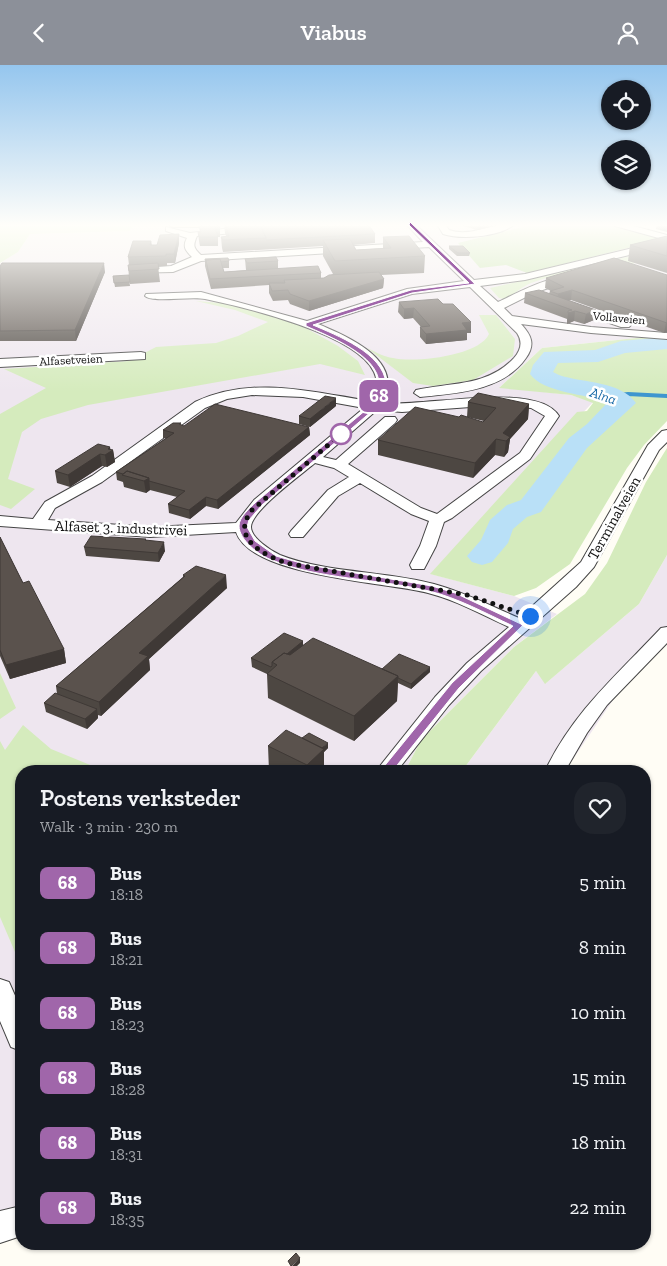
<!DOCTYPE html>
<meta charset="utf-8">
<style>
:root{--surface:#171b24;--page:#20242c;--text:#f1f3f6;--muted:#9ea1a6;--accent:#8c9099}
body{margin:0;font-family:"Zilla Slab",serif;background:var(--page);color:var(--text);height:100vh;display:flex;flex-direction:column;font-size:19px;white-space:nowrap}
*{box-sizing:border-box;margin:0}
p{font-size:16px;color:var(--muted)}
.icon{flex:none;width:28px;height:28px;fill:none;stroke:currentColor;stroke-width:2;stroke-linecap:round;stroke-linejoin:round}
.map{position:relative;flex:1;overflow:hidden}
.details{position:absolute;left:15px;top:700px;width:636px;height:485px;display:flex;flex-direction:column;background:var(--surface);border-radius:20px;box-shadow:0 1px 4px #0004}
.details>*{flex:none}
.badge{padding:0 10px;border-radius:8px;font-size:18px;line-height:32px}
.fabs{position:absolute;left:601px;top:15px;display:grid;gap:10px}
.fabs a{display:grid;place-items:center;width:50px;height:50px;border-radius:50%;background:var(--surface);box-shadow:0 1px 4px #0004;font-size:25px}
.you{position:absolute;width:25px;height:25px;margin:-12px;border:4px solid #fff;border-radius:50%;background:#1a73e8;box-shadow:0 0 0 8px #1a73e833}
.map>.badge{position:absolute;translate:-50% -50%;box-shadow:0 0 0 2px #fff}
.round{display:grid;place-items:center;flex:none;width:52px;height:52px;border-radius:20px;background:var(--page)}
.headline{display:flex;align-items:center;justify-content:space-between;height:85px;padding:0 25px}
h1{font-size:24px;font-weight:600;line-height:38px}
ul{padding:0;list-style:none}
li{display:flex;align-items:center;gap:15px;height:65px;padding:0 25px}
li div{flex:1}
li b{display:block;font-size:19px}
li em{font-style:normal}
li .badge{min-width:55px;font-weight:700;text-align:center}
header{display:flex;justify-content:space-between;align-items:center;height:65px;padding:0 25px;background:var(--accent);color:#fff;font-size:22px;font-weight:600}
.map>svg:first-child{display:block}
.industrial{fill:#eee6ef}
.green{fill:#d5ebbd}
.forest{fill:#b9dc9c}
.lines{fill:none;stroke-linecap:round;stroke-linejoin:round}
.stream{stroke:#3f96cf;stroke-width:4}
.river{fill:#b9e0f7;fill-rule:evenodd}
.minor-casing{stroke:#444;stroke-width:2}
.major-casing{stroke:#222;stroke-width:2}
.minor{fill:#fff;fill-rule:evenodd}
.major{fill:#f9d66b;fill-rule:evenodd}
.wall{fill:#4d4742}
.shaded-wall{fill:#3f3936}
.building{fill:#5a524d;stroke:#3f3936}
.line{fill:#a066aa;stroke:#fff}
.walk{stroke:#111;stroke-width:5;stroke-dasharray:0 9}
.stop-dot{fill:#fff;stroke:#a066aa;stroke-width:2.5}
.labels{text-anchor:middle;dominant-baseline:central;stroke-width:5;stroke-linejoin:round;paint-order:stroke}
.far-street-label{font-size:12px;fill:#111;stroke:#fff}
.far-water-label{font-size:14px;font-style:italic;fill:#1768a6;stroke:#fff}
.street-label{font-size:15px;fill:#111;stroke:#fff}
</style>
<header><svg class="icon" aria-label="back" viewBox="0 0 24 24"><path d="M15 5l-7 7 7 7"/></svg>Viabus<svg class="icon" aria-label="person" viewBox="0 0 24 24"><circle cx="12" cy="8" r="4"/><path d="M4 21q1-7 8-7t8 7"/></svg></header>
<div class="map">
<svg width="667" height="1201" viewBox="0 0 667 1201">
<rect width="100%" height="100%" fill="#fffdf5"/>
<path class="industrial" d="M113 159H628L667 169V272L636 273 542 283 500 322 571 330 593 337 431 509 514 531 557 549 514 582 421 675 405 706H21V1156L0 1160V198L18 187 30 169 130 166 134 160Z
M667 490V571L651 579 565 706H462L536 606 546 618 639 539Z"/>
<path class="green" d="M0 159 134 160 130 166 30 169 18 187 0 198Z
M648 187 627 195 635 198 630 201C597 204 563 206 531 218 521 222 514 230 505 234L499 233 490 223Z
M196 236 222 238 295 257 338 281 358 296 365 310 320 299 88 340 41 354 22 367 8 414 35 424 11 444 0 440V349L46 323 4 304 129 296 156 282 216 278 238 271 268 257 235 245Z
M479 250H496L515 274 513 291 473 315 433 321 413 318 367 283C376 287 384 292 393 293 415 298 479 291 489 269Z
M667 272V356L644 380 627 403 570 499 536 523 514 531 430 509 577 347 587 346 593 338 571 330 499 323 542 283 636 273Z
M667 383V490L639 539 545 619 536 606 462 706H405L421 675 514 582 585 529 607 498 646 417Z
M0 608 16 643 0 654Z
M23 660 51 684 105 706H21V901L0 852V676L5 685Z"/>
<path class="forest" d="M535 159H609L664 174 527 208 506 200 480 203 458 178Z"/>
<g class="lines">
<path class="stream" d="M612 331 628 329 667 331"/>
<path class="river" d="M667 272V284L625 288 598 297 558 298 553 307 559 310C582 318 621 316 636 338L587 383 541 447 527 452 513 464 508 478 492 497 482 500 472 497 467 491 481 475 490 455 507 440 521 435 569 373 587 359 608 337C587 329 543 328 530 309L533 300 544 287 595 285 621 276Z"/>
<g class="minor-casing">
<path id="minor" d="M406 159H415L474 215 525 209 666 175 615 161 614 159H626L667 170V181L525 215 480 221 498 237C513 230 550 210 566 213V217L534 228 504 243 512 251 591 262 667 268V274L591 268 521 259C531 270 536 279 526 293 503 326 457 328 420 332L414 328 416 325C450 317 487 322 514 293 521 285 523 277 517 268L470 222 412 229 318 259C349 272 406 296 382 338 421 343 537 315 559 351L530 394 452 453 444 457 436 481 424 504H412L410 500 420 481 429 456 411 449 360 418 338 431 303 472H291L289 469 291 466 328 425 349 412 334 403 315 398C302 409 251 446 251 462 251 473 271 486 280 490 326 508 386 506 434 519 464 527 491 541 519 553L581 497 648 380 662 366 667 365V377L659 385 594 502 576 522 481 606 449 640 397 706H376L435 632 467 598 509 562C482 550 456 535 428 528 386 517 251 512 236 467L150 472 0 461V451L33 454 45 437 92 411 195 337C252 310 312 327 370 336 375 328 379 317 374 307 357 269 244 242 205 234 191 231 152 238 145 231L146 229 201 227 307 256 407 224 464 216 429 182 201 196 173 207 130 208V204L171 201 192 192C186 186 182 182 187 173L166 166V162L190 168 248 161 253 164 248 167 197 171C193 180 193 183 201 190L423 177ZM252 330 303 332 364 343 254 435 236 458 150 462 48 455 55 443 102 417 205 343 227 334ZM498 340 531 343 545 351 520 388 437 449 421 443 348 399 395 358 397 355 395 352H385L336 395 323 392 377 345 402 347Z
M437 159H445L449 165C472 173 493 156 515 159 500 172 461 175 443 169Z
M570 238 629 258 631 260 629 262H621L566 243 565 241Z
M141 287 145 288V294L0 302V294Z
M667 562V578L607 640 587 668 565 706H545C574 646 616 611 661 563Z
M0 914 9 917 21 944V986L11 982 0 956Z
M21 1141V1171L0 1178V1146Z"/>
</g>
<g class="major-casing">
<path id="major" d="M167 159H222L216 162H173Z"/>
</g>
<use href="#minor" class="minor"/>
<use href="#major" class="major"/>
</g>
<path class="wall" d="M224 159H327L329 161 375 169V178L353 180 356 185 383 183V172L425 191 424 208 381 210 384 214 383 223 309 246 290 239 288 235 273 236 269 228V220L211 224 205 201V194L229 196V203H223L224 207 246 205 245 194 278 196V204L321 208V213H324L333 209 323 191V181L223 187 222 183 221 172 226 171 225 168Z
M457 159H504L477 165Z
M637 159H649V160L643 161 637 160Z
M657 159H667V167L656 164Z
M199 160 220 163V172H218V181H200L199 176 198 167H200Z
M179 169V178L175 198H167V201H158L160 217 130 219 129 214 130 221 115 222 113 211 129 212 128 200H129L128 192 151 176 152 180H157Z
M667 171V208L628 196 630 180Z
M449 181 470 188 469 191H457L449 184Z
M0 201 105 207 76 276H0Z
M667 210V267L664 268 571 235H568L594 255 584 259 574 256 567 259V254L524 238 525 228 549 229 550 226H551L545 223 546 213Z
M399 237 443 239 471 257V268H467V275L426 279 420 272V262H421L413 253 404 254 398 247Z
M468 337 529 339 528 354 510 374 508 387 504 392 495 390 473 413 378 390V375L483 357 484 356 467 352Z
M336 341 310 362 299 359V351Z
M181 360 184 361 309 362 310 370 218 444 206 441 190 454 169 448 168 439 177 432 150 425 146 428 124 422 123 417 117 415 116 407 166 373H163V365Z
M110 382V385H113L115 397 107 402 102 401 70 422 57 418 55 406Z
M0 472 23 518 64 584 66 598 10 614 0 591Z
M146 475 165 486 159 497 86 491 84 482Z
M183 510 227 523 149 594 150 605 101 651 98 650V653L87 664 46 647 44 638 57 629 56 621 183 512Z
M303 576V580L382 604 430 607 411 624 398 618 397 636 354 676 268 633 267 609 252 602 251 593Z
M302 673 328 683 324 687V706H269L268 681Z"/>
<path class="shaded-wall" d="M478 159H504L477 165Z
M644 159H649V160L643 161Z
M179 169V178L175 198 174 189Z
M104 198 105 207 76 276 75 265Z
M384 214 383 223 309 246V236Z
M572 225 571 235 557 239 558 229Z
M414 243 413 253 404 254V244Z
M596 245 594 255 584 259 586 249Z
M575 246 574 256 567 259 568 248Z
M471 257V268H467V275L426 279V269L462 258Z
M666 258H667V267L664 268Z
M336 333V341L310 362V354Z
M529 339 528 354 510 374 508 387 504 392 506 376 503 368Z
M309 362 310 370 218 444 217 435Z
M496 374 495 390 473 413 475 398Z
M110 382 111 387 113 385 115 397 107 402 105 390 108 384Z
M100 389 102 401 70 422 68 410Z
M149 413 150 425 146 428 144 416Z
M206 432V441L190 454 189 445Z
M164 477 165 486 159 497 158 488Z
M226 510 227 523 149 594 150 605 101 651 99 637 139 588Z
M303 576V586L277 600 275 599Z
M64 584 66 598 10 614 6 600Z
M430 602V607L411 624V619Z
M398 611 397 636 354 676V651Z
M97 644 98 653 87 664 85 654Z
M328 678V683L324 687V706H307V700L316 688Z
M300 1193V1198L297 1201H292Z"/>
<path class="building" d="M225 159H260L266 173 223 175 221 172 229 171Z
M260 159H327L329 161 368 159 375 169 266 175V173Z
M199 160H218L220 163H215L218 172H199L198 167H201Z
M179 169 174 189H166V191L128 192 133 176H151L150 180H157L160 170Z
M409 171 425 191 335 196 323 175 350 174 356 185 391 183 383 172Z
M667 171V191L630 180Z
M449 181H463L470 188H458Z
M276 192 278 196 247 198 245 194Z
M228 193 229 196 221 197 220 194 206 195V198L205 194Z
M614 193 667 210V258L572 225 558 229 550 226 564 222 546 213Z
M220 194 224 207 318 201 321 208 210 214 206 195Z
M2 198H104L75 265 0 266V201Z
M158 198 159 204 129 206 128 200Z
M379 207 384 214 309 236 290 229 288 225 272 226 269 218H285L284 215 324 213 329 210Z
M129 210 130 217 114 218 113 211Z
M539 225 596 245 586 249 575 246 568 248V246L572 245 525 228Z
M438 234 443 239H453L471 257 462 258 467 265 426 269 420 262 430 261 414 243 404 244 399 237Z
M478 328 529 339 503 368 510 372 506 376 496 374 475 398 378 375 415 342 459 352 461 350 483 357 496 343 468 337Z
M325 331 336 333 310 354 299 351Z
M215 339 309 362 217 435 206 432 189 445 168 439 185 426 149 416V413L127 406 123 409 116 407 174 368 163 365 173 358H181L179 359 184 361Z
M98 379 110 382 108 384 113 385 105 390 100 389 68 410 55 406Z
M127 406 149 413 144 416 122 410Z
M91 471 146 474 145 475 164 477 158 488 84 482Z
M0 472 23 518 29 516 64 584 6 600 0 585Z
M196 501 226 510 139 588 148 591 99 637 56 621 185 511 183 510Z
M284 568 303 576 287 589 284 588 272 597V601L271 602 251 593Z
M313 573 398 611 354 651 267 609 277 600 272 597 284 588 290 590Z
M399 589 430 602 411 619 398 613V611L382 604Z
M55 628 97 644 85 654 44 638Z
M286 665 324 684 307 700 268 681Z
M309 668 328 678 322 683 302 673Z
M296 1188 300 1193 291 1201 288 1196Z"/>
<linearGradient id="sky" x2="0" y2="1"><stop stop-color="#95c6ee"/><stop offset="0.49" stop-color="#fffefa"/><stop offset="1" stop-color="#fffefa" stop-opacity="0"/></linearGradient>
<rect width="667" height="327" fill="url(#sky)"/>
<path class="line" d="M410 157 475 219 412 228 313 260C336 270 384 288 386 319 386 328 377 339 372 346L262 440 249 455 247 462 255 476 276 491 308 500 432 521 455 528 523 560 459 623 390 709 386 710 381 706 382 704 452 618 513 561C485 548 458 533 429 526 377 513 321 515 272 495 260 491 239 475 239 461 239 452 250 443 256 437L367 344C371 337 379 328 379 319 379 290 328 271 306 261V258L411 225 469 218 409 160Z"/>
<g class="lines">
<path class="walk" d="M341 369 252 445C230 473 262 489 286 498L467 530 530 551"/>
</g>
<circle class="stop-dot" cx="341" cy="369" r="10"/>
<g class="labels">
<g class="far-street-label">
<text transform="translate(619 253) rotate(5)">Vollaveien</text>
<text transform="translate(71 295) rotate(-3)">Alfasetveien</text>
</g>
<g class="far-water-label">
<text transform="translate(603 331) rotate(19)">Alna</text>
</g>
<g class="street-label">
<text transform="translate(614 453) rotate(-61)">Terminalveien</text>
<text transform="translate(121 463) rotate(2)">Alfaset 3. industrivei</text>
</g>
</g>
</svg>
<div class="fabs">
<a><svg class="icon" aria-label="locate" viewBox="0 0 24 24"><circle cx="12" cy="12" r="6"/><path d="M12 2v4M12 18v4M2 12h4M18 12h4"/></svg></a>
<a><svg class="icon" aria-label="layers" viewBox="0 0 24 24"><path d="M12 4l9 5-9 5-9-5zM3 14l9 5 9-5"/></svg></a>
</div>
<div class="you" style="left:530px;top:551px"></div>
<b class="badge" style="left:379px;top:331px;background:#a066aa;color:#fff">68</b>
<section class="details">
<div class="headline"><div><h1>Postens verksteder</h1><p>Walk · 3 min · 230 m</p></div><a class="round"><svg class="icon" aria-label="heart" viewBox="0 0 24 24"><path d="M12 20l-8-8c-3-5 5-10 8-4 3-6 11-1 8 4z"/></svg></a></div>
<ul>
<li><span class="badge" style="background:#a066aa;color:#fff">68</span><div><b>Bus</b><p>18:18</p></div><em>5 min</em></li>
<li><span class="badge" style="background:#a066aa;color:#fff">68</span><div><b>Bus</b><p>18:21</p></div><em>8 min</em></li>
<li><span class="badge" style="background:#a066aa;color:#fff">68</span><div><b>Bus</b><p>18:23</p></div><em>10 min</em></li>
<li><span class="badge" style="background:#a066aa;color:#fff">68</span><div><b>Bus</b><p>18:28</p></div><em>15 min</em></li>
<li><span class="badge" style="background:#a066aa;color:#fff">68</span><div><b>Bus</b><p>18:31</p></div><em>18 min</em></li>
<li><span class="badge" style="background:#a066aa;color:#fff">68</span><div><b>Bus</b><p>18:35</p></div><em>22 min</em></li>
</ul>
</section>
</div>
